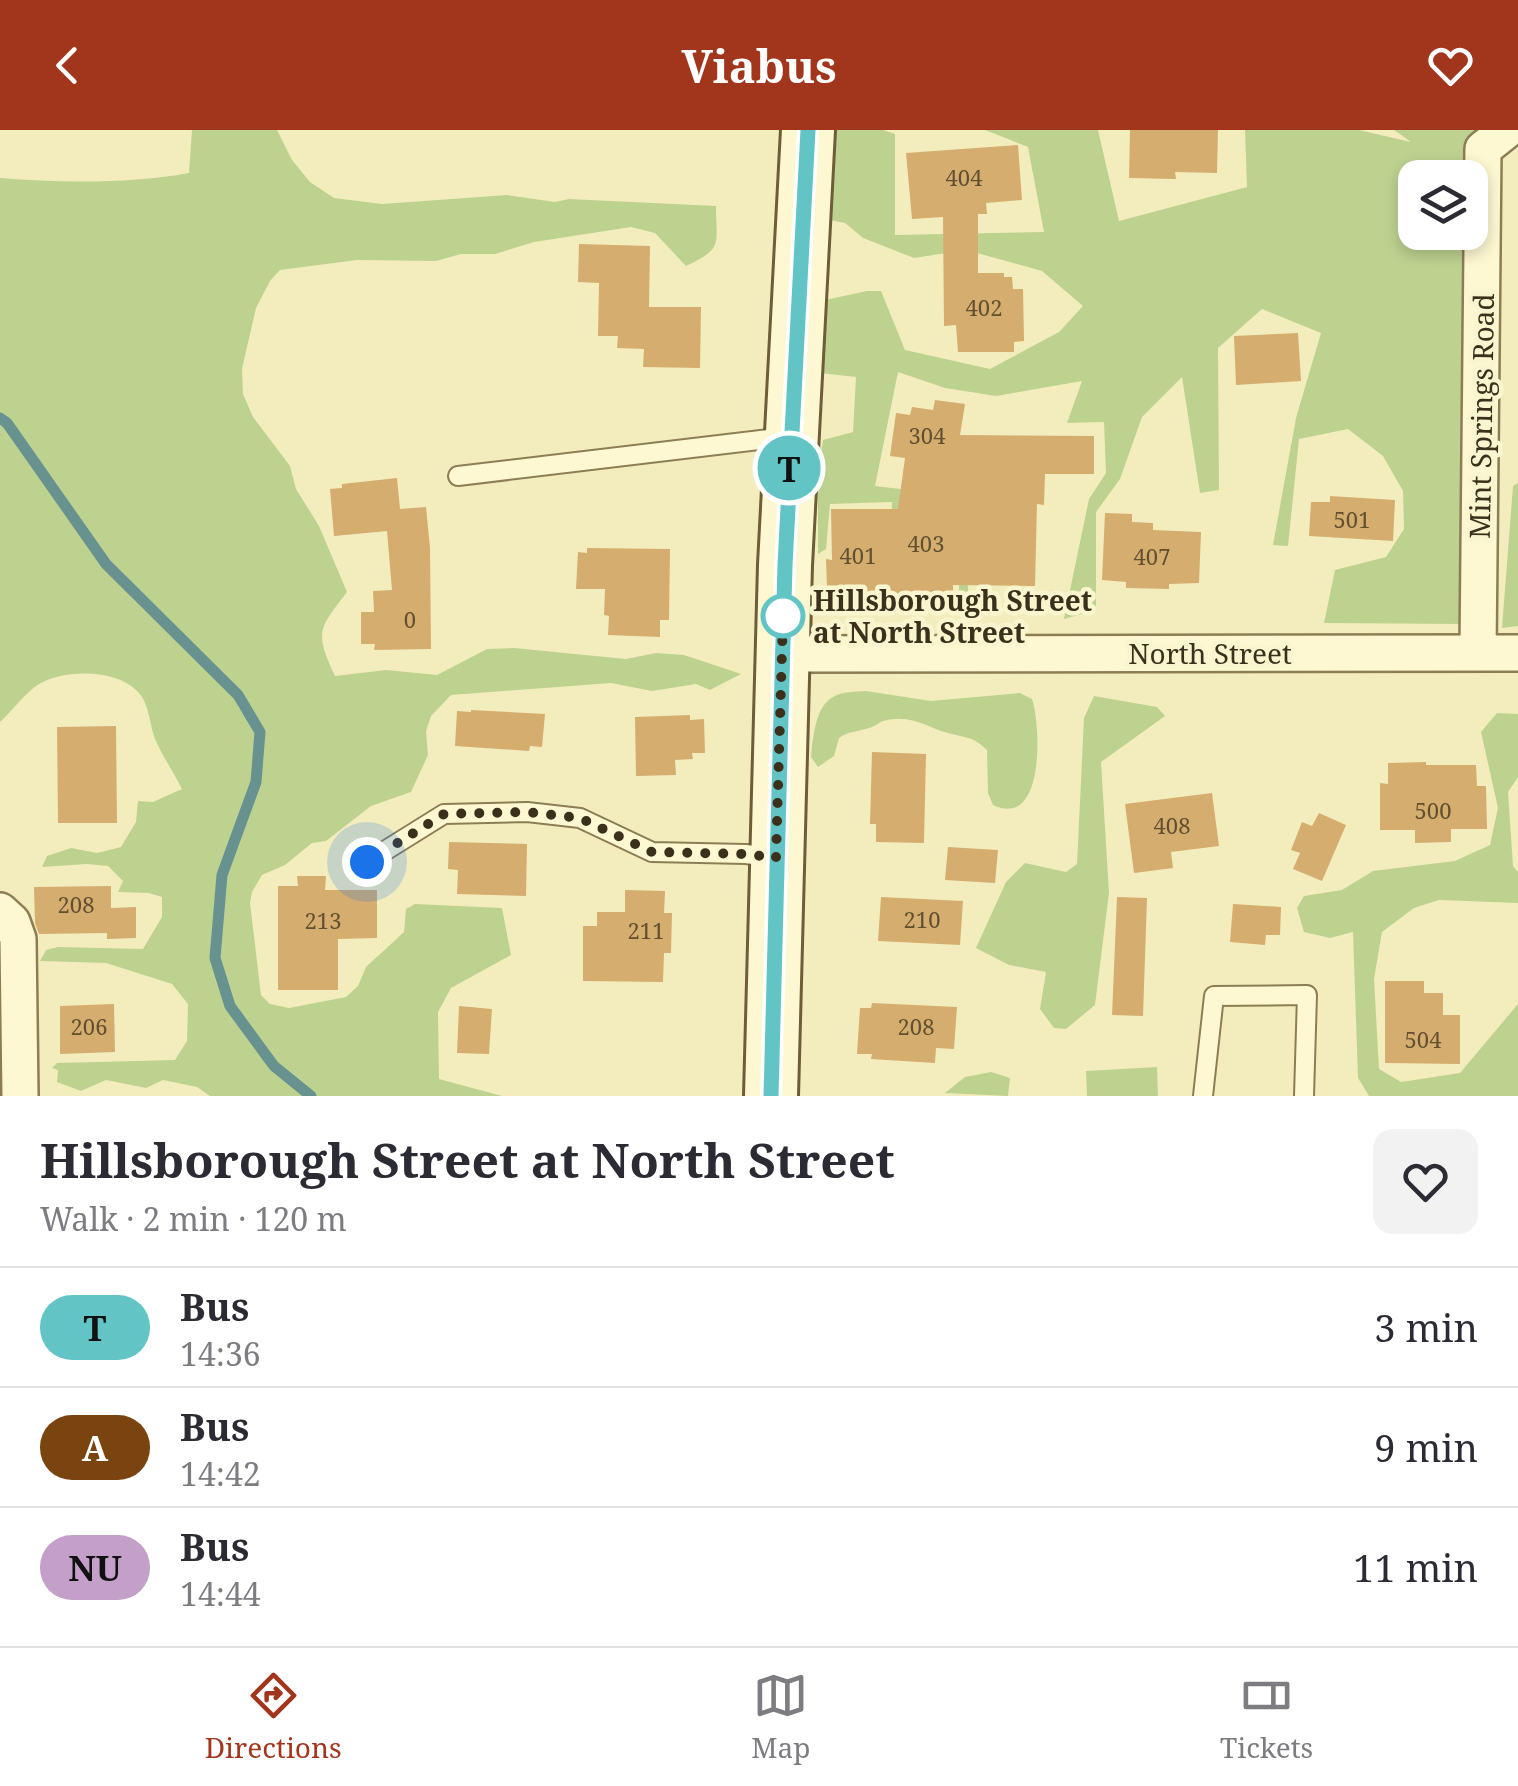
<!DOCTYPE html>
<meta charset="utf-8">
<style>
:root{--surface:#fff;--page:#f2f2f3;--text:#2b2b33;--muted:#7c7c81;--line:#e1e1e2;--accent:#a2361d}
body{margin:0;font-family:"Noto Serif",serif;background:var(--page);color:var(--text);height:100vh;display:flex;flex-direction:column;font-size:38px;white-space:nowrap}
*{box-sizing:border-box;margin:0}
p{font-size:32px;color:var(--muted)}
.icon{flex:none;width:55px;height:55px;fill:none;stroke:currentColor;stroke-width:2;stroke-linecap:round;stroke-linejoin:round}
.map{position:relative;height:966px;overflow:hidden}
.drawer{display:flex;flex-direction:column;background:var(--surface);flex:1}
.drawer>*{flex:none}
.badge{padding:0 20px;border-radius:32px;font-size:35px;line-height:65px}
.fabs{position:absolute;left:1398px;top:30px;display:grid;gap:20px}
.fabs a{display:grid;place-items:center;width:90px;height:90px;border-radius:20px;background:var(--surface);box-shadow:0 5px 15px #0003;font-size:50px}
.you{position:absolute;width:50px;height:50px;margin:-25px;border:8px solid #fff;border-radius:50%;background:#1a73e8;box-shadow:0 0 0 15px #1a73e833}
.map>.badge{position:absolute;translate:-50% -50%;box-shadow:0 0 0 5px #fff}
.round{display:grid;place-items:center;flex:none;width:105px;height:105px;border-radius:20px;background:var(--page)}
.overview{display:flex;align-items:center;justify-content:space-between;height:170px;padding:0 40px}
h1{font-size:48px;font-weight:700;line-height:75px}
ul{padding:0;list-style:none}
li{display:flex;align-items:center;gap:30px;height:120px;padding:0 40px;border-top:2px solid var(--line)}
li div{flex:1}
li b{display:block;font-size:38px}
li em{font-style:normal}
li .badge{min-width:110px;font-weight:700;text-align:center}
header{display:flex;justify-content:space-between;align-items:center;height:130px;padding:0 40px;background:var(--accent);color:#fff;font-size:45px;font-weight:700}
.tab-bar{display:flex;justify-content:space-around;align-items:center;height:140px;border-top:2px solid var(--line);background:var(--surface);font-size:28px;color:var(--muted)}
.tab-bar a{display:grid;justify-items:center;gap:5px}
.tab-bar .selected{color:var(--accent)}
.map>svg:first-child{display:block}
.green{fill:#bed290}
.lines{fill:none;stroke-linecap:round;stroke-linejoin:round}
.stream{stroke:#689290;stroke-width:11}
.building{fill:#d5ad6f}
.lane-casing{stroke:#8d7d54;stroke-width:22}
.street-casing{stroke:#8d7d54;stroke-width:40}
.secondary-casing{stroke:#6e5d38;stroke-width:58}
.lane{stroke:#fdf8d1;stroke-width:18}
.street{stroke:#fdf8d1;stroke-width:35}
.secondary{stroke:#fdf8d1;stroke-width:52}
.line-casing{stroke:#fff;stroke-width:22}
.line{stroke:#63c4c6;stroke-width:15}
.walk{stroke:#3a301b;stroke-width:10;stroke-dasharray:0 18}
.stop-dot{fill:#fff;stroke:#63c4c6;stroke-width:5}
.labels{text-anchor:middle;dominant-baseline:central;stroke-width:9;stroke-linejoin:round;paint-order:stroke}
.number-label{font-size:22px;fill:#614f30}
.street-label{font-size:28px;fill:#3a301b;stroke:#f9f5ce}
.stop-label{font-size:28px;font-weight:bold;fill:#3a301b;stroke:#f9f5ce;text-anchor:start}
</style>
<header><svg class="icon" aria-label="back" viewBox="0 0 24 24"><path d="M15 5l-7 7 7 7"/></svg>Viabus<svg class="icon" aria-label="heart" viewBox="0 0 24 24"><path d="M12 20l-8-8c-3-5 5-10 8-4 3-6 11-1 8 4z"/></svg></header>
<div class="map">
<svg width="1518" height="966" viewBox="0 0 1518 966">
<rect width="100%" height="100%" fill="#f3edbd"/>
<path class="green" d="M192 0H277L292 30 310 52 334 68 382 74 507 65 555 72 569 69 716 76C716 115 724 118 686 136L655 103 631 97 534 112 495 124H461L436 131 357 130 280 140 270 151 256 178 242 239 243 264 253 287 290 336 296 359 319 396 347 462C319 499 314 501 335 546L386 540 437 545 487 519 514 518 626 529 656 523 684 525 741 544 710 560 696 554 652 561 611 553 451 565 431 586 426 601 428 625 411 662 371 676 326 711 312 713 285 735 262 745 252 762 250 773 261 865 270 874 289 878 346 867 358 856 366 837 404 802 406 779 415 774 502 778 511 825 451 858 438 882 439 949 502 966H210L197 957 163 950 146 958 106 950 81 961 57 952 58 940 52 938 57 933 175 930 187 911 188 874 172 854 106 833 40 831 46 820 58 817 143 819 162 787V767L149 763 118 762 123 751 108 736 87 734 42 737 47 726 71 718 97 723 121 717 136 692 138 671 153 672 182 659C174 643 163 627 156 611 149 595 150 572 136 560 115 539 64 539 39 554 25 563 12 581 0 592V48C62 53 127 54 189 43Z
M836 0H883L895 4V105L1044 102 1028 17 985 0H1098L1119 91 1247 57 1245 0H1359L1411 12 1394 0H1484L1468 47 1415 48V102L1469 103 1462 494 1324 493 1335 440 1386 427 1404 399 1403 361 1383 326 1348 299 1299 309 1288 416 1273 415 1296 288 1321 203 1262 179 1218 218 1219 360 1200 363 1182 247 1142 287 1120 349 1096 382V480L1064 489 1089 369 1106 343 1104 292 1067 293 1082 251 996 266 945 258 898 242 875 356 960 366 969 469 959 471V382L899 388 892 486 889 469 892 372 830 374 826 419 818 424V342L823 310 853 302 856 247 820 243 825 170 867 161H881L905 220 990 239 1059 202 1083 176 1042 141 966 120 914 128 863 108 845 93 830 90Z
M1518 353V496L1502 498 1513 356Z
M866 561 931 571 1020 563 1032 569C1041 596 1045 700 993 675L988 663 987 620C975 608 968 608 952 604 926 598 912 583 883 591 878 593 874 597 869 598 857 602 849 601 839 608L834 626 818 637 811 627C813 608 815 577 833 567 842 561 856 562 866 561Z
M1094 566 1157 577 1165 586 1101 632 1109 763 1095 875 1066 899 1054 898 1040 879 1046 842 1009 835 976 818 1006 752 1025 733 1066 742 1077 734 1084 588Z
M1497 583 1518 584V647L1508 662 1513 736 1518 742V773L1439 770 1414 778 1382 802 1374 849 1379 939 1401 952 1460 943 1518 874V966H1369L1358 948 1353 802 1330 808 1304 802 1297 778 1304 766 1342 760 1373 741 1455 731 1490 715 1498 678 1481 602Z
M1157 937 1158 966H1087L1086 941Z
M991 942 1010 948 1008 966 945 963 965 947Z"/>
<g class="lines">
<path class="stream" d="M0 288 7 293 106 434 238 565 260 602 256 652 222 745 215 828 230 876 274 936 311 966"/>
</g>
<path class="building" d="M1130 0H1218L1217 43 1175 42 1176 49 1129 48Z
M1018 15 1022 70 986 73 987 84H978V143H1004V147H1012L1013 159H1023L1024 211 1014 212V222H958L956 195 944 196 943 87 912 89 906 23Z
M579 114 650 116 649 177H701L700 238 643 237 644 219 617 218 618 206H598L599 153 578 152Z
M1298 203 1301 251 1236 255 1234 206Z
M935 270 965 274 960 305 1094 306V344H1045L1044 375 1037 374 1035 456 953 455V461H947L946 474 908 472V470H841V462H834V458H827L826 429 832 430 831 379H898L905 328 890 326 896 283 910 285 912 277 933 280Z
M397 348 400 379 426 377 430 418 431 519 374 520 375 514H361V482H374L373 461 392 460 387 401 334 406 330 359 342 358V354Z
M1330 366 1395 370 1393 411 1309 406 1311 372H1330Z
M1105 383 1132 384V392L1153 393V400L1201 402 1199 453 1169 454V459L1126 458V452L1102 450Z
M587 418 670 419 669 490H660V507L608 505 609 486 604 485 605 459H576L578 422 587 423Z
M471 580 545 584 542 617 530 616 529 621 455 616 457 581 471 582Z
M690 585V590L704 589 705 623H692L693 629 675 630 676 645 636 646 635 587Z
M116 596 117 693H58L57 597Z
M872 622 926 624 924 713 876 712V694H870Z
M1426 632V635H1476L1477 656H1486L1487 699H1451V712L1415 713V700H1380V653L1388 654V633Z
M1212 663 1219 716 1171 722 1173 738 1134 743 1125 674Z
M1319 683 1346 695 1322 751 1293 739 1300 723 1291 720 1302 692 1312 696Z
M449 712 527 714 526 766 457 764 458 740 448 739Z
M948 717 998 720 995 753 945 750Z
M297 746H326L325 760H377V808L338 809V860H278V756H298Z
M111 756V778L136 777V808L107 809V803L39 804 35 793 34 757Z
M625 760 665 761 664 783H672L671 823H664L663 852 583 851V796H597V782H625Z
M881 767 963 771 960 815 878 811Z
M1117 767 1147 768 1143 886 1112 885Z
M1233 774 1281 777 1280 805H1266L1265 815 1230 812Z
M1385 851H1424V863H1443V885H1460V934L1385 933Z
M872 873 957 877 954 919 936 918 935 933 871 929 872 924H857L860 878H871Z
M114 874 115 922 60 924V876Z
M459 876 492 879 489 924 457 923Z"/>
<g class="lines">
<g class="lane-casing">
<path id="lane" d="M458 346 785 307
M367 732 444 684 527 682 580 688 652 722 746 724 775 728
M1203 966 1214 866 1307 865 1304 966"/>
</g>
<g class="street-casing">
<path id="street" d="M1478 522 1483 19 1507 0
M782 524 1518 523
M0 781 12 792 18 809 20 966"/>
</g>
<g class="secondary-casing">
<path id="secondary" d="M771 966 785 435 808 0"/>
</g>
<use href="#lane" class="lane"/>
<use href="#street" class="street"/>
<use href="#secondary" class="secondary"/>
</g>
<g class="lines">
<g class="line-casing">
<path id="line" d="M771 966 785 435 808 0"/>
</g>
<use href="#line" class="line"/>
<path class="walk" d="M367 732 444 684 527 682 580 688 652 722 746 724 776 728 783 486"/>
</g>
<circle class="stop-dot" cx="783" cy="486" r="20"/>
<g class="labels">
<g class="number-label">
<text x="964" y="47">404</text>
<text x="984" y="177">402</text>
<text x="927" y="305">304</text>
<text x="1352" y="389">501</text>
<text x="926" y="413">403</text>
<text x="858" y="425">401</text>
<text x="1152" y="426">407</text>
<text x="410" y="489">0</text>
<text x="1433" y="680">500</text>
<text x="1172" y="695">408</text>
<text x="76" y="774">208</text>
<text x="922" y="789">210</text>
<text x="323" y="790">213</text>
<text x="646" y="800">211</text>
<text x="89" y="896">206</text>
<text x="916" y="896">208</text>
<text x="1423" y="909">504</text>
</g>
<g class="street-label">
<text transform="translate(1481 286) rotate(-89)">Mint Springs Road</text>
<text x="1210" y="523">North Street</text>
</g>
<g class="stop-label">
<text x="813" y="470">Hillsborough Street<tspan x="813" dy="32">at North Street</tspan></text>
</g>
</g>
</svg>
<div class="fabs">
<a><svg class="icon" aria-label="layers" viewBox="0 0 24 24"><path d="M12 4l9 5-9 5-9-5zM3 14l9 5 9-5"/></svg></a>
</div>
<div class="you" style="left:367px;top:732px"></div>
<b class="badge" style="left:789px;top:338px;background:#63c4c6;color:#111">T</b>
</div>
<section class="drawer">
<div class="overview"><div><h1>Hillsborough Street at North Street</h1><p>Walk · 2 min · 120 m</p></div><a class="round"><svg class="icon" aria-label="heart" viewBox="0 0 24 24"><path d="M12 20l-8-8c-3-5 5-10 8-4 3-6 11-1 8 4z"/></svg></a></div>
<ul>
<li><span class="badge" style="background:#63c4c6;color:#111">T</span><div><b>Bus</b><p>14:36</p></div><em>3 min</em></li>
<li><span class="badge" style="background:#794410;color:#fff">A</span><div><b>Bus</b><p>14:42</p></div><em>9 min</em></li>
<li><span class="badge" style="background:#c39fc9;color:#111">NU</span><div><b>Bus</b><p>14:44</p></div><em>11 min</em></li>
</ul>
</section>
<nav class="tab-bar">
<a class="selected"><svg class="icon" aria-label="directions" viewBox="0 0 24 24"><path d="M12 3l9 9-9 9-9-9zM9 14v-3h6M13 9l2 2-2 2"/></svg>Directions</a>
<a><svg class="icon" aria-label="map" viewBox="0 0 24 24"><path d="M3 6l6-2 6 2 6-2v14l-6 2-6-2-6 2zM9 4v14M15 6v14"/></svg>Map</a>
<a><svg class="icon" aria-label="tickets" viewBox="0 0 24 24"><path d="M3 7h18v10H3zM15 7v10"/></svg>Tickets</a>
</nav>
